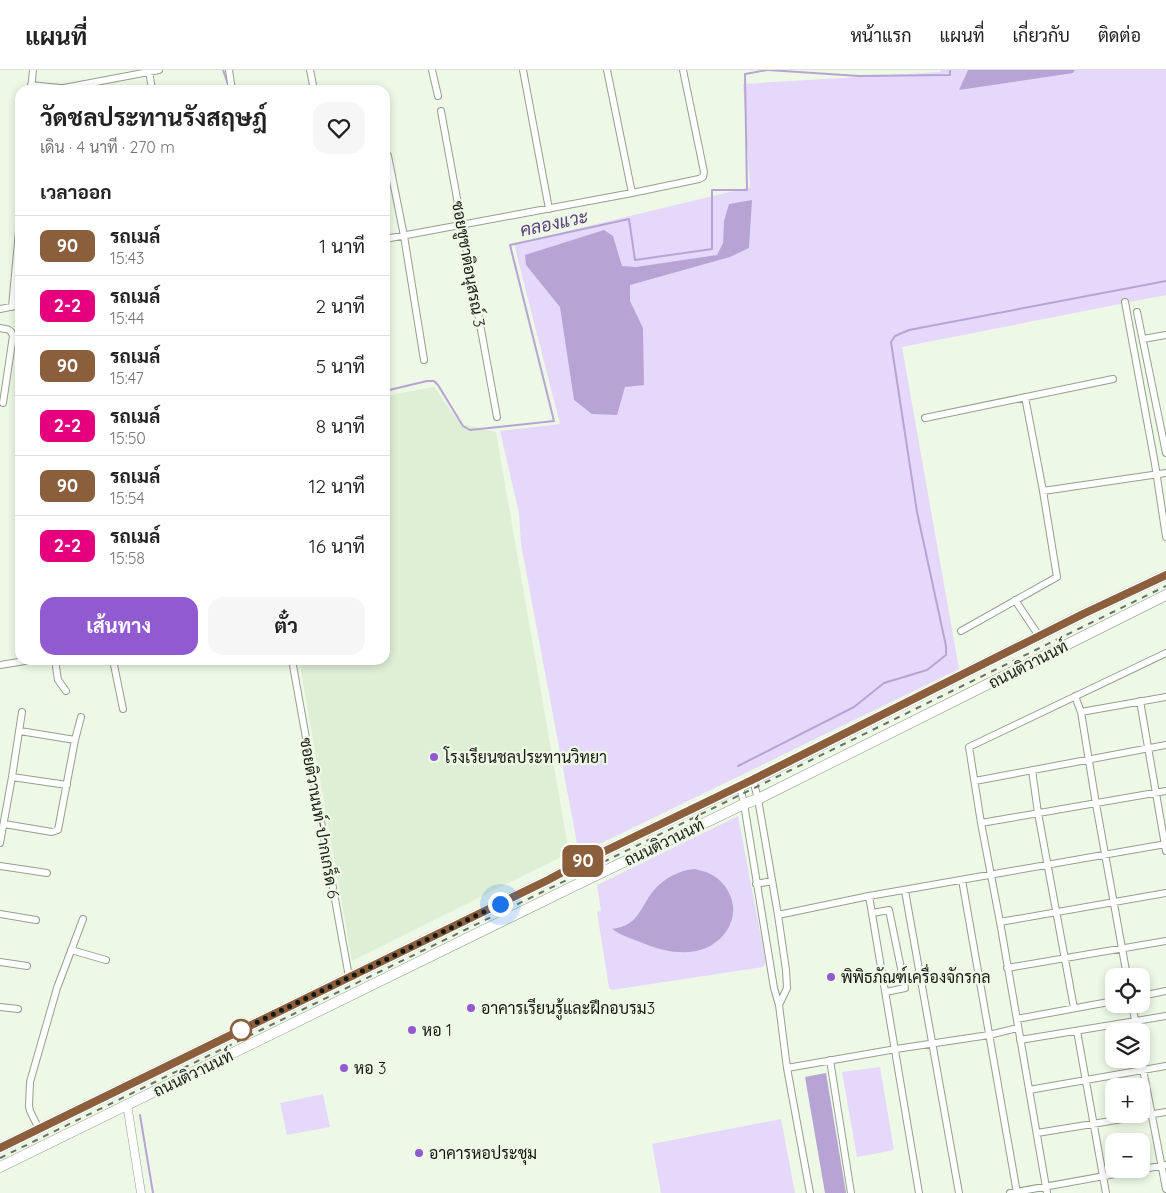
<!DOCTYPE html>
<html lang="th">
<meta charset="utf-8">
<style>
:root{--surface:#fff;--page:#f6f6f6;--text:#222;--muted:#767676;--line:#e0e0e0;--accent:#915ad1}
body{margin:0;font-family:Quicksand,Sarabun,sans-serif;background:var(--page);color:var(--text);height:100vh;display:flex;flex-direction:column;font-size:19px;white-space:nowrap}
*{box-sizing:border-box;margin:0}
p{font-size:16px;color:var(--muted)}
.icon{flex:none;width:28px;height:28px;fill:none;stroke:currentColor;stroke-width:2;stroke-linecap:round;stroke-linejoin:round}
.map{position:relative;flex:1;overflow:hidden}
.drawer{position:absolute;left:15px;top:15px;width:375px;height:580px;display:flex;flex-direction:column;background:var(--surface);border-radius:15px;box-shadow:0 2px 8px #0003}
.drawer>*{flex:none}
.badge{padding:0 10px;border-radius:8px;font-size:18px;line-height:32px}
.buttons{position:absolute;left:1105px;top:898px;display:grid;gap:10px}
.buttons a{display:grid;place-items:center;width:45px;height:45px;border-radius:10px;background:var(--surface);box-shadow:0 2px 8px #0003;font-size:25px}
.you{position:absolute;width:25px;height:25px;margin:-12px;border:4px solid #fff;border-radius:50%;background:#1a73e8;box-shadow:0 0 0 8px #1a73e833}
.map>.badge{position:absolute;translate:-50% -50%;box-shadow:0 0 0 2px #fff}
h2{padding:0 25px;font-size:19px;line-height:45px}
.round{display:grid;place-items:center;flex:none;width:52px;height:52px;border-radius:15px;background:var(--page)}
.summary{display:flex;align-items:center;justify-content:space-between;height:85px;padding:0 25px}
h1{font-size:24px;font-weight:700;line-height:38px}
.cta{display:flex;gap:10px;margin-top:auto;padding:10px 25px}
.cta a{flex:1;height:58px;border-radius:15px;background:var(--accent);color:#fff;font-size:20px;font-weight:700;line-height:58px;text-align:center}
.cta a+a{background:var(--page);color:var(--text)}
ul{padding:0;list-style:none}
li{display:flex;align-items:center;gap:15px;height:60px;padding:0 25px;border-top:1px solid var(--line)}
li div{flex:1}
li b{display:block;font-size:19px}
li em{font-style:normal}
li .badge{min-width:55px;font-weight:700;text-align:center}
header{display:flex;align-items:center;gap:30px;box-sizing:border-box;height:70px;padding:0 25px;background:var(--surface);border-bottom:1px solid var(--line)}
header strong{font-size:24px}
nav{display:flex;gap:28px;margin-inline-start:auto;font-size:18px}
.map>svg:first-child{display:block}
.built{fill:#dfefd5}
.green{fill:#e6d8fb}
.water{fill:#b7a4d4}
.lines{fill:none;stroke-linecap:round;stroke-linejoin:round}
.stream{stroke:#b7a4d4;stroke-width:2}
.minor-casing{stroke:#94a08e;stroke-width:8}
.tertiary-casing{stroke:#94a08e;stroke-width:9}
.primary-casing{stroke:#94a08e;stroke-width:11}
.minor{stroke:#fff;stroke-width:6}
.tertiary{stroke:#fff;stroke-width:8}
.primary{stroke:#fff;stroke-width:10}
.rail{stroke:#697165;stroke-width:2;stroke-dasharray:6 6;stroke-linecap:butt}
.line-casing{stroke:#fff;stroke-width:11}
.line{stroke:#8b5e3c;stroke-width:8}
.walk{stroke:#151a13;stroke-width:5;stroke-dasharray:0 9}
.poi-dot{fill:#915ad1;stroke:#edf9e6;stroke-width:2}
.stop-dot{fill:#fff;stroke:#8b5e3c;stroke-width:2.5}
.labels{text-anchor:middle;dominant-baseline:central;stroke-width:4.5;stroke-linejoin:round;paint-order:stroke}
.street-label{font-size:16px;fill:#151a13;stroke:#edf9e6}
.poi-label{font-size:16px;fill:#151a13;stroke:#edf9e6;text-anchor:start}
.water-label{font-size:18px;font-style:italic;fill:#5c417e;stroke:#edf9e6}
</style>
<header>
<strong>แผนที่</strong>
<nav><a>หน้าแรก</a><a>แผนที่</a><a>เกี่ยวกับ</a><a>ติดต่อ</a></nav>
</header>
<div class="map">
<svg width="1166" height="1123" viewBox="0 0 1166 1123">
<rect width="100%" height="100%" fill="#edf9e6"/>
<path class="built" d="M434 317 461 354 496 362 569 783 352 891 299 590H385V326Z"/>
<path class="green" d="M941 0H1166V225L902 277 959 599 579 784 521 474 519 443 500 361 560 354 514 174 750 117 743 14 940 2Z
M738 746 766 893 763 897 612 920 609 918 597 842 601 841 597 815Z
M880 997 894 1080 857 1087 842 1002Z
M323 1024 330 1057 287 1065 280 1033Z
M781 1049 795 1123H661L652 1074Z"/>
<path class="water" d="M968 0H1075L1073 3 959 20Z
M752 130 749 178 730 187 630 215V231L643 258 644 315 625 317 617 345 592 344 574 330 560 237 526 195 525 185 604 160 613 166 622 196 636 197 717 185 723 173 724 151 729 134Z
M695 799C702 801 708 802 714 806 720 810 726 816 729 823 742 848 723 876 696 881 677 885 657 879 640 872 630 868 620 865 612 859 640 855 639 838 654 820 665 808 679 800 695 799Z
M826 1003 846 1123H825L805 1007Z"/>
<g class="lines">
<path class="stream" d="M223 0 228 14
M768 0 859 6 950 5V0
M385 321 427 311H434L438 315 463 356 470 360 554 351 510 175 629 149 635 190 712 179V120H747L745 4 767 0
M738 696 854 637 884 613 927 600 946 585V576L917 442 891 272 895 266 909 260 1166 211
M140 1045 153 1123"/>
<g class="minor-casing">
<path id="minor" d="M149 0 152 20
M229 0 232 20
M310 0 314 20
M432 0 438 26
M523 0 549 139
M607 0 632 123
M31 15 59 18H64L159 0
M31 20 33 0
M441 41 497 347
M388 86 404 166 424 290
M385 169 632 123 699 109 703 107 704 102 683 0
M1125 232 1155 394 1166 467
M12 237 20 150
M0 239 20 235
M1137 242 1166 383
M0 258C7 259 11 259 13 266L3 333
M1143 269 1166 265
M925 348 1113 309
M1043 421 1166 403
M1015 530 1039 566
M961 561 1057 507 1043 421 1025 327
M55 590 58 610 66 621
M113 590 123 639
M292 590 349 907
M0 595 31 590
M1075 626 1081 642 1096 734 1127 906
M1140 631 1166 781
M1081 642 1166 627
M20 661 75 670
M1032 700 1038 743 1074 938
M12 707 67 715
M753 710 758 729 778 845 786 900 787 918 779 935
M975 711 1166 675
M740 716 744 734 774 918 779 935 787 998 810 1123
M981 753 1166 721
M4 754 52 762 58 760 75 670 81 647
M0 773 12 707 22 642
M0 796 47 803
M962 810 1017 1123
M756 814 772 811
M905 821 959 1123
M869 826 919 1123
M872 843 889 840 905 918 886 922
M0 844 36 850
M778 845 869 826 1166 774
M1000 852 1166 823
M71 880 106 890
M0 892 27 896
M1007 898 1166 871
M1141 926 1166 921
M1132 934 1137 961
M0 937 18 939
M1017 949 1114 931
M1077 961 1106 1123
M1020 970 1166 946
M1141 989 1166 1119
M830 990 851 1123
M787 998 896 979 989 965 1018 958
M1029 1020 1166 996
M39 1059 30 1041 29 1036 30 1012 57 918 83 849
M1037 1063 1166 1042
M1010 1123 1166 1095
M1047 1123 1000 852 981 753 969 677 1166 583"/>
</g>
<g class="tertiary-casing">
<path id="tertiary" d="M127 1034 141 1123"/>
</g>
<g class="primary-casing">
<path id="primary" d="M0 1078 548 810 574 796 753 710 1083 544 1166 505
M0 1097 580 813 744 734 758 729 1166 525"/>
</g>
<use href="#minor" class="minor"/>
<use href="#tertiary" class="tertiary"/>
<use href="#primary" class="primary"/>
<path class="rail" d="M0 1088 1166 516"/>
</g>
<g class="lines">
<g class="line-casing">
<path id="line" d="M0 1078 548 810 574 796 752 710 1083 544 1166 505"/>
</g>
<use href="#line" class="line"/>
<path class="walk" d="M241 960 500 834"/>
</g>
<g class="poi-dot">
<circle cx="434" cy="687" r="5"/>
<circle cx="831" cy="907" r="5"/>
<circle cx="471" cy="938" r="5"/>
<circle cx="412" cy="960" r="5"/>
<circle cx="344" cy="998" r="5"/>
<circle cx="419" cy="1083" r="5"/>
</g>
<circle class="stop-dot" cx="241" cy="960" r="10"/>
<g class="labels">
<g class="street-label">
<text transform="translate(469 194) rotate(80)">ซอยชูชาติอนุสรณ์ 3</text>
<text transform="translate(1028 594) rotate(-27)">ถนนติวานนท์</text>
<text transform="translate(320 748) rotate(80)">ซอยติวานนท์-ปากเกร็ด 6</text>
<text transform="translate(664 772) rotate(-26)">ถนนติวานนท์</text>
<text transform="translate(193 1003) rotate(-26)">ถนนติวานนท์</text>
</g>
<g class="poi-label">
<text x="444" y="687">โรงเรียนชลประทานวิทยา</text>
<text x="841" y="907">พิพิธภัณฑ์เครื่องจักรกล</text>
<text x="481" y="938">อาคารเรียนรู้และฝึกอบรม3</text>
<text x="422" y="960">หอ 1</text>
<text x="354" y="998">หอ 3</text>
<text x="429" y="1083">อาคารหอประชุม</text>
</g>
<g class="water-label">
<text transform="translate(554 153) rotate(-12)">คลองแวะ</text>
</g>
</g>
</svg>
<div class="buttons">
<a><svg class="icon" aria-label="locate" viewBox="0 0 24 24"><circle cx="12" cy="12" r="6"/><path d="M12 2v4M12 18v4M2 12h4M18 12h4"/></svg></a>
<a><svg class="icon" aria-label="layers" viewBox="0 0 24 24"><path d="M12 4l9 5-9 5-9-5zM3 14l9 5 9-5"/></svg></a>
<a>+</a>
<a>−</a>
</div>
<div class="you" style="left:500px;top:834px"></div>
<b class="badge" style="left:583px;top:791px;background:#8b5e3c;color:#fff">90</b>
<section class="drawer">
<div class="summary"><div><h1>วัดชลประทานรังสฤษฎ์</h1><p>เดิน · 4 นาที · 270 m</p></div><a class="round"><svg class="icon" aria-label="heart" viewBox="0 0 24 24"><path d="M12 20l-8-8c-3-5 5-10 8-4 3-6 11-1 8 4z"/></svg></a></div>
<h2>เวลาออก</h2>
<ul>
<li><span class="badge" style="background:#8b5e3c;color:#fff">90</span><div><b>รถเมล์</b><p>15:43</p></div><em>1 นาที</em></li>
<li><span class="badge" style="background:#e6007e;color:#fff">2-2</span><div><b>รถเมล์</b><p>15:44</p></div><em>2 นาที</em></li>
<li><span class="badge" style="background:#8b5e3c;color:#fff">90</span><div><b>รถเมล์</b><p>15:47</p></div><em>5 นาที</em></li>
<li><span class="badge" style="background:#e6007e;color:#fff">2-2</span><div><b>รถเมล์</b><p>15:50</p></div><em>8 นาที</em></li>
<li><span class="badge" style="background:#8b5e3c;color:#fff">90</span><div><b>รถเมล์</b><p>15:54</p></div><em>12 นาที</em></li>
<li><span class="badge" style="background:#e6007e;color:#fff">2-2</span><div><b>รถเมล์</b><p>15:58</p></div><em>16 นาที</em></li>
</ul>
<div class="cta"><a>เส้นทาง</a><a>ตั๋ว</a></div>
</section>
</div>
